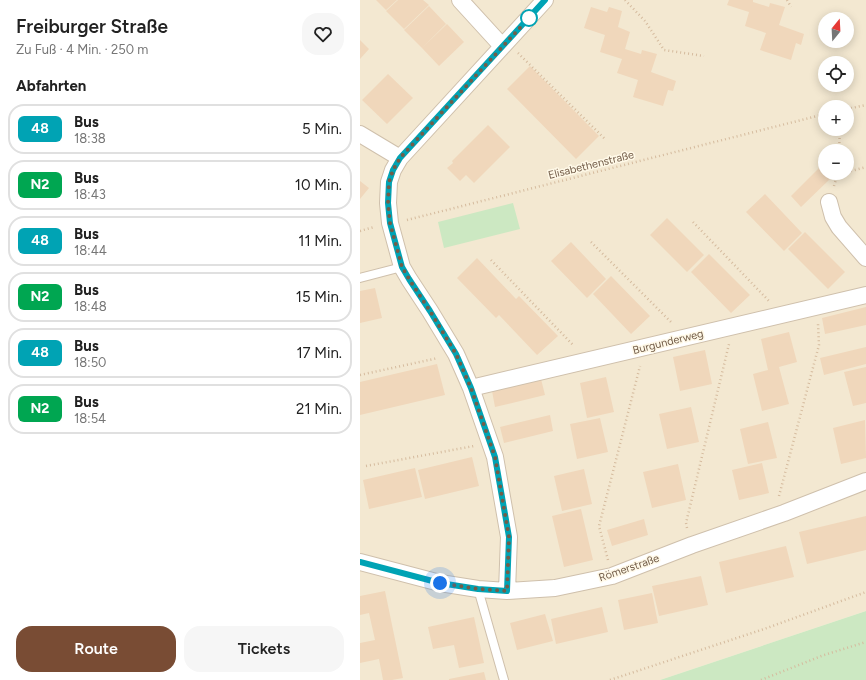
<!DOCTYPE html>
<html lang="de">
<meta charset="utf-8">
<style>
:root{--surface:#fff;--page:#f6f6f6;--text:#222;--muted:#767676;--line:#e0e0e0;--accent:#794c34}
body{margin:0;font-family:Figtree,sans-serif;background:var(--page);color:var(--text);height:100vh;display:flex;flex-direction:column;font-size:15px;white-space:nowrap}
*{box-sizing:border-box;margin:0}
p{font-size:13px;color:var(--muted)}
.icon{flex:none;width:22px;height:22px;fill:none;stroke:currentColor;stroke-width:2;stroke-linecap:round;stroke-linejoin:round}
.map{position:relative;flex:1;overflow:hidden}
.details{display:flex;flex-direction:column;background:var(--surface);width:360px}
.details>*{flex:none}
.badge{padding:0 8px;border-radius:6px;font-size:14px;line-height:26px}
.needle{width:26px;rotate:18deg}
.tools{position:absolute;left:458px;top:12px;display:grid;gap:8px}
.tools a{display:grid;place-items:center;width:36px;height:36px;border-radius:50%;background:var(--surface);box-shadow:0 2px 10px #0003;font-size:20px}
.you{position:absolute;width:20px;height:20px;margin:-10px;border:3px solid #fff;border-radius:50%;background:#1a73e8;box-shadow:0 0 0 6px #1a73e833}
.map>.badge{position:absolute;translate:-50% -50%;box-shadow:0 0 0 2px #fff}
h2{padding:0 16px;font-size:15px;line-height:36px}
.round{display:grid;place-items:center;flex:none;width:42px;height:42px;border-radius:16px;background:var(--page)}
.summary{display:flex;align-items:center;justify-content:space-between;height:68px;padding:0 16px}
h1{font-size:19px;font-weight:600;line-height:30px}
.cta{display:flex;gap:8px;margin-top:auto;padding:8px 16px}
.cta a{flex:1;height:46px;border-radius:16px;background:var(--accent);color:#fff;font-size:16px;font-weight:600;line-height:46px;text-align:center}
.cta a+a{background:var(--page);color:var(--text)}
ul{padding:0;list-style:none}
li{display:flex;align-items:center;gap:12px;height:50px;margin:0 8px 6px;padding:0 8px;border:2px solid var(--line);border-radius:16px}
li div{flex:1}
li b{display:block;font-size:15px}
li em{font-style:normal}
li .badge{min-width:44px;font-weight:700;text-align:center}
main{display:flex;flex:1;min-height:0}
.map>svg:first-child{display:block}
.residential{fill:#f3e8d1;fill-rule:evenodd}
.green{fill:#cce8c2}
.building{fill:#f0d7bb}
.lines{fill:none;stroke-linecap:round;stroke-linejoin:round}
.lane-casing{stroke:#cfc0ac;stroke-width:10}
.street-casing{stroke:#cfc0ac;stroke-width:18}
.path{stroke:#d5bb9e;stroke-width:2.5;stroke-dasharray:1 3;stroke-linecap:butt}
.lane{stroke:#fff;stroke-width:8}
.street{stroke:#fff;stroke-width:16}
.line-casing{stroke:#fff;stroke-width:9}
.line{stroke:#00a3b4;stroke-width:6}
.walk{stroke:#735d49;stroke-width:4;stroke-dasharray:0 7.2}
.stop-dot{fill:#fff;stroke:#00a3b4;stroke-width:2}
.labels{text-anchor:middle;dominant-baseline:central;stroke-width:3;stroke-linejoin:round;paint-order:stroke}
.street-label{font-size:11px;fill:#735d49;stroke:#fff9e8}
</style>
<main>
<section class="details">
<div class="summary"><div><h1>Freiburger Straße</h1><p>Zu Fuß · 4 Min. · 250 m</p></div><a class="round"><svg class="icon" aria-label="heart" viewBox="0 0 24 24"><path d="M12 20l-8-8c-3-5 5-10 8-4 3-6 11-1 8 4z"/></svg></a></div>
<h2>Abfahrten</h2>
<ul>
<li><span class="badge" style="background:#00a3b4;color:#fff">48</span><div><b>Bus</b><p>18:38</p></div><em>5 Min.</em></li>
<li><span class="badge" style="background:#00a651;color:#fff">N2</span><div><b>Bus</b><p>18:43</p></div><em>10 Min.</em></li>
<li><span class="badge" style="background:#00a3b4;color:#fff">48</span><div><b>Bus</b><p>18:44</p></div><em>11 Min.</em></li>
<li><span class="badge" style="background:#00a651;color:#fff">N2</span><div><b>Bus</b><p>18:48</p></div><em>15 Min.</em></li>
<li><span class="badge" style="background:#00a3b4;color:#fff">48</span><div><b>Bus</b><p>18:50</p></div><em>17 Min.</em></li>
<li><span class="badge" style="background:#00a651;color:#fff">N2</span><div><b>Bus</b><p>18:54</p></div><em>21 Min.</em></li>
</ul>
<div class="cta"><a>Route</a><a>Tickets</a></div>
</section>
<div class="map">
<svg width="506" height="680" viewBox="0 0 506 680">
<rect width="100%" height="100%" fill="#fcf5e2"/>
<path class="residential" d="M0 0H506V611L300 680H0ZM465 19H487V41H465ZM465 63H487V85H465ZM465 107H487V129H465ZM465 151H487V173H465Z"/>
<path class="green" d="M153 203 160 229 84 248 78 222Z
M506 611V680H300Z"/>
<path class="building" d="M16 0H37L26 10Z
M38 0H63L69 5 44 29 26 11Z
M369 0H393V2L409 7 410 3 425 7 419 25 444 34 441 45 436 43 431 60 400 50 406 33 385 26 389 12 367 5Z
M69 6 86 24 62 48 44 30Z
M231 7 247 12 249 7 262 11 258 27 270 32 265 49 281 54 282 50 297 54 291 72 316 81 313 91 308 90 303 106 273 97 278 80 257 73 262 59 240 52 245 35 224 28Z
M87 24 104 42 79 66 62 48Z
M0 40 9 49 0 59Z
M170 66 239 136 216 159 147 89Z
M28 74 53 98 27 124 2 100Z
M128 125 150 147 114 183 106 175 100 181 87 168 93 163 92 161Z
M459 168 470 179 441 207 431 196Z
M0 181 9 188 0 199Z
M405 194 442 233 424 251 386 212Z
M307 218 344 255 327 272 290 235Z
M445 232 485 272 468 289 428 249Z
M211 242 246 279 227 298 191 261Z
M349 254 390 295 371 313 331 272Z
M117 258 156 299 159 296 198 336 177 355 139 315 136 318 97 278Z
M251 276 290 316 271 334 233 294Z
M15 288 22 318 0 323V291Z
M506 307V325L465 334 462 318Z
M429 332 437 362 419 367 429 404 402 411 393 374 408 370 401 339Z
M506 347V364L464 375 460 358Z
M345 350 352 384 320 391 313 357Z
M77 364 85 395 0 415V382Z
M506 367V403L493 406 484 372Z
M246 377 254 412 227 418 220 383Z
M181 379 185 395 135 407 132 391Z
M331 407 339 442 307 449 299 414Z
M190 415 193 431 144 443 140 427Z
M240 418 248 452 217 459 210 424Z
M505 420 506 458 481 464 473 428Z
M408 422 417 458 388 464 380 429Z
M112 457 119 486 65 499 58 470Z
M402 463 409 493 379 500 372 470Z
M318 464 326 500 292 508 283 472Z
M55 468 62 497 9 509 3 480Z
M224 469 232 504 202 511 194 476Z
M221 509 233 560 204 567 192 516Z
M506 516V550L447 564 439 532Z
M284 519 288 535 252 546 247 530Z
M426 546 434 577 366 593 359 562Z
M341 576 348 605 299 616 292 586Z
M25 591 43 678 32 680H23L19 659 0 663V643L15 640 9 613 0 615V596Z
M292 593 298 623 264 630 258 600Z
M242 607 248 632 196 644 191 619Z
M185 614 193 641 157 650 150 623Z
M114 617 124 663 99 668 94 645 73 649 68 627Z
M124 672 126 680H89V679Z"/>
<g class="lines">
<g class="lane-casing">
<path id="lane" d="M0 278 42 267
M118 589 144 680"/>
</g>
<g class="street-casing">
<path id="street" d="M100 0 142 46
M0 134 40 158
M469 202 473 217 479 227 506 258
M111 388 506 295
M0 562 80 583 118 589 147 591 195 588 252 576 332 545 424 513 506 481
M147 591 149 537 135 457 111 388 96 354 70 311 49 279 42 267 30 223 28 203 29 182 33 170 40 158 185 0"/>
</g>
<path class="path" d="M265 0 285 21 304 50 344 56
M427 0 431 7
M158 53 246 140
M487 109 506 105
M479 151 480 129
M487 172 506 167
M478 175 485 173
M474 186 478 173
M47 220 465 114
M333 222 409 301
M0 231 14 227
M231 242 311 322
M131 260 214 346
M0 375 78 358
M6 466 114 446
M419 496 459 345 458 324
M327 528 326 523 369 344
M248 560 239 526 280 366
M250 680 407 628 506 592
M401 680 464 655 506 642"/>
<use href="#lane" class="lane"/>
<use href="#street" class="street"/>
</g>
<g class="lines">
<g class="line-casing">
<path id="line" d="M0 562 80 583 118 589 147 591 149 537 135 457 111 388 96 354 70 311 49 279 42 267 30 223 28 203 29 182 33 170 40 158 185 0"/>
</g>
<use href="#line" class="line"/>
<path class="walk" d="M80 583 118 589 147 591 149 537 135 457 111 388 96 354 70 311 49 279 42 267 30 223 28 203 29 182 33 170 40 158 169 18"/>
</g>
<circle class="stop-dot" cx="169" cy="18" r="8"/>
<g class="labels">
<g class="street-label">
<text transform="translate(231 165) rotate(-14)">Elisabethenstraße</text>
<text transform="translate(308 342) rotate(-14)">Burgunderweg</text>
<text transform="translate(269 568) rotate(-19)">Römerstraße</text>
</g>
</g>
</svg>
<div class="tools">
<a><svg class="needle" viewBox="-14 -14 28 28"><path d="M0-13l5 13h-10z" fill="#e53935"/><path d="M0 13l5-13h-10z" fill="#767676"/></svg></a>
<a><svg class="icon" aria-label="locate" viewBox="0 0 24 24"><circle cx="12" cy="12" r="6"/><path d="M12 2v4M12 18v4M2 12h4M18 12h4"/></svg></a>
<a>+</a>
<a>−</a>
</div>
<div class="you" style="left:80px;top:583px"></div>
</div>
</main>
